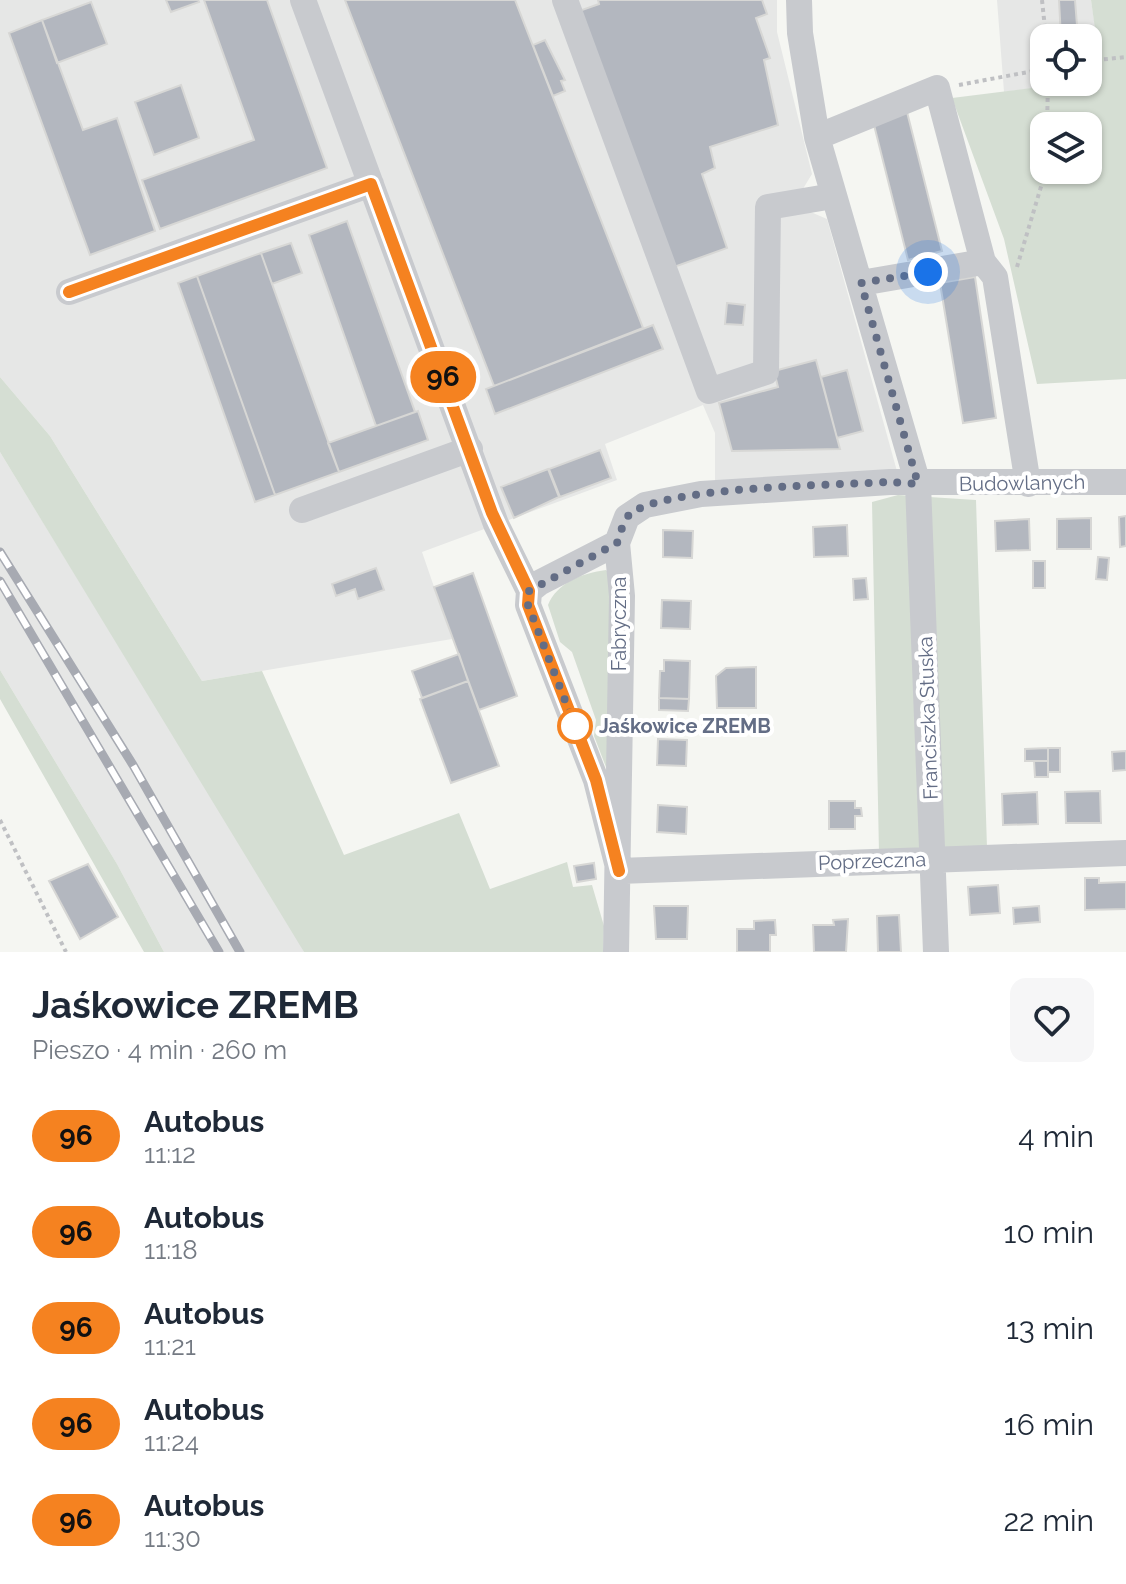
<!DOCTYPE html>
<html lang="pl">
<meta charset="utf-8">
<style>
:root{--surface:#fff;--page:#f6f6f7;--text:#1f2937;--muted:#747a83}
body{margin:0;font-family:Raleway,sans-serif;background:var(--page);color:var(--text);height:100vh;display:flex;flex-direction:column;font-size:30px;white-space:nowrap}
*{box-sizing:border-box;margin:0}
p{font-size:26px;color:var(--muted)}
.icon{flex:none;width:44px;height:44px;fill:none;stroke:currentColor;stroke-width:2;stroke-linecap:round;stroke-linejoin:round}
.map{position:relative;height:952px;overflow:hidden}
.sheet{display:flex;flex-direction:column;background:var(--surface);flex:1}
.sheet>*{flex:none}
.badge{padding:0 16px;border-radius:26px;font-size:28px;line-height:52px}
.buttons{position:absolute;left:1030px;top:24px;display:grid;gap:16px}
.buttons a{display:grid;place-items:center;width:72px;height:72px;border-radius:16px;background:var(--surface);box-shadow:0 2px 6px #0004;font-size:40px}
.you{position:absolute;width:40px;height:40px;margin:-20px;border:6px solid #fff;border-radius:50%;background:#1a73e8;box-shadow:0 0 0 12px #1a73e833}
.map>.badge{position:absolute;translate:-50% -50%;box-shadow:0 0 0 4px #fff}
.round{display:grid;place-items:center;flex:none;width:84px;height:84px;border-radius:16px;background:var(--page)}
.headline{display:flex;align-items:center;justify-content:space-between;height:136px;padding:0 32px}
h1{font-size:38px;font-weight:700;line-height:60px}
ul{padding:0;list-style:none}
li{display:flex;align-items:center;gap:24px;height:96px;padding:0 32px}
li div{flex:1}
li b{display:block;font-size:30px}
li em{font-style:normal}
li .badge{min-width:88px;font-weight:700;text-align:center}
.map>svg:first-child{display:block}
.built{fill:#e6e7e6}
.green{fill:#d5ded3;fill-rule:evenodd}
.building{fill:#b3b7bf;stroke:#d7d7d5;stroke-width:2}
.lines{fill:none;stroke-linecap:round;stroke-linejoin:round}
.path{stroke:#bfc0c3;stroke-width:4;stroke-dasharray:4 4;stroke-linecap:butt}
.minor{stroke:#c8cace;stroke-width:26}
.rail-casing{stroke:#a7aab2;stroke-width:9}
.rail{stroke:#fff;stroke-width:6;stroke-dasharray:18;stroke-linecap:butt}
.line-casing{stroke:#fff;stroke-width:18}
.line{stroke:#f58220;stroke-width:12}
.walk{stroke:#636d85;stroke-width:8;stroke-dasharray:0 14.4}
.stop-dot{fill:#fff;stroke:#f58220;stroke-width:4}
.labels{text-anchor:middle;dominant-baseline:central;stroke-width:8;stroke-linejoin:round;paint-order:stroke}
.street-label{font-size:20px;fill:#636d85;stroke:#fff}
.stop-label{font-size:20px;font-weight:bold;fill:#636d85;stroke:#fff;text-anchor:start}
</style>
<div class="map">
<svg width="1126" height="952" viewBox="0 0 1126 952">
<rect width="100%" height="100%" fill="#f5f6f2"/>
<path class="built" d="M0 0H777V32L812 174 801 192 806 210 827 219 900 482 715 493V433L703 405 605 444 617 480 422 552 452 639 202 681 50 436 0 377Z
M997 0H1091L1103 79 1088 81V38H1044V82H1078L1004 92Z
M0 452 295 934 304 952H164L117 864 0 670Z"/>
<path class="green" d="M1091 0H1126V379L1037 384 1004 239 952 98 1102 79ZM1044 126H1088V170H1044Z
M0 377 50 436 202 681 262 671 344 855 459 813 490 889 567 862 573 887 592 885 604 926 603 952H304L0 452Z
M898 495 976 500 987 848 879 853 872 502Z
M606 570 611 575V780L594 736 596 720 572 652 560 642 548 605C557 583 582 573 606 570Z
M0 670 117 864 164 952H144L0 699Z"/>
<path class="building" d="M166 0H198L199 2 171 12Z
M204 0H267L327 168 160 229 142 180 254 140Z
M345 0H515L643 328 494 386Z
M598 0H762L767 14 756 18 770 58 764 60 778 125 710 147 715 168 702 174 727 248 674 267 579 11 599 4Z
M1059 0H1075L1078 38H1061Z
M91 2 107 44 57 63 42 20Z
M42 20 83 130 117 118 155 231 90 255 9 33Z
M545 40 565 80 561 81 565 91 553 96 533 45Z
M181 85 199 138 154 155 135 102Z
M907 112 942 251 908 260 873 121Z
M347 221 415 412 376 426 309 235Z
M291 243 302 273 272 284 261 253Z
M261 253 339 472 275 495 197 276Z
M197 276 275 495 255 502 178 283Z
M975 277 996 418 963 423 940 283Z
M727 303 745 305 743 325 725 324Z
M653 325 663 349 495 414 486 389Z
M816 360 840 449 732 451 719 403 778 387 774 371Z
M847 370 863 431 837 438 821 377Z
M418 411 428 440 339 472 328 443Z
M600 450 611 478 560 497 549 469Z
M548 469 559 497 514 518 501 487Z
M1126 516V546L1120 547 1119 517Z
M1091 518V549H1057V519Z
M1029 519 1030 550 996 551 995 521Z
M847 525 848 556 814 557 813 527Z
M663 530 693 531 692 558 663 557Z
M1098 557 1109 558 1107 580 1096 579Z
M1033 561H1045V588H1033Z
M376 568 384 590 358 599 355 589 336 596 332 584Z
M473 573 517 696 479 710 434 587Z
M866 578 868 599 854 600 853 579Z
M662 600 691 601 690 629 661 628Z
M459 654 468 681 422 698 412 671Z
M664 660 690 661 689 699 659 698 660 671H664Z
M756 667V708H717L716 676 726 668Z
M468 681 499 766 451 783 420 699Z
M659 698 689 699 688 711 659 710Z
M658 739 687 740 686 766 657 765Z
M1048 748H1060V772H1048Z
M1048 748V761H1025V749Z
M1126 751V770L1113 771 1112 752Z
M1034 761H1048V777H1035Z
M1100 791 1101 823H1066L1065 792Z
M1037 792 1038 824 1003 825 1002 794Z
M829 801H855V808H861L862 816H855V829H829Z
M658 805 687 807 686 834 657 832Z
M594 863 596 879 577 882 574 866Z
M88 864 118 917 80 939 49 881Z
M1085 878H1099V883L1126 882V909L1085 910Z
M998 885 1000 913 970 915 968 887Z
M654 906H688L687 939H656Z
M1039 906 1040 922 1014 924 1013 908Z
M899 915 901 952H878L877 916Z
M848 919 846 952H814L813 925H834L833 920Z
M775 920 776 935H770V952H737V929H754V921Z"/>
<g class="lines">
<path class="path" d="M1042 0 1046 38
M1088 61 1126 57
M959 85 1044 69
M1047 126 1048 82
M1017 267 1046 170
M0 820 66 952"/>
<path class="minor" d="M303 0 496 524 529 591
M565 0 709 391 766 372 768 207 833 196
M799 0 800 33 817 137 918 484 936 952
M817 137 937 88 983 262 995 277 1028 484
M861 283 983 262
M69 292 371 184
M302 510 470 449
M617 543 539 583 529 591 528 605 596 780 619 871 1126 853
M616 952 622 596 617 543 627 517 645 505 701 494 890 482H1126"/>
<g class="rail-casing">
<path id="rail" d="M0 552 133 765 240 952
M0 581 219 952"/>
</g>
<use href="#rail" class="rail"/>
</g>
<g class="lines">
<g class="line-casing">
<path id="line" d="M69 292 371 184 492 513 529 591 528 605 596 780 619 871"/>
</g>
<use href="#line" class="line"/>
<path class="walk" d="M575 726 528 605 529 591 617 543C620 535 623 521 629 515 660 486 840 485 890 482L918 484 861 283 928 272"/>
</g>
<circle class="stop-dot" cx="575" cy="726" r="16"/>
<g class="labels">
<g class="street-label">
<text transform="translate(1022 483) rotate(-1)">Budowlanych</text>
<text transform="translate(619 624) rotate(-90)">Fabryczna</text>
<text transform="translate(928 718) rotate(-92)">Franciszka Stuska</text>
<text transform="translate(872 861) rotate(-2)">Poprzeczna</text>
</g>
<g class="stop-label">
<text x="599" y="726">Jaśkowice ZREMB</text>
</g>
</g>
</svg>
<div class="buttons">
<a><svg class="icon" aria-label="locate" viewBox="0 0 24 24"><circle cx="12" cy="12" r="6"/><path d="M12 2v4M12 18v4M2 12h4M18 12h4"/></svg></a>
<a><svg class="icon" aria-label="layers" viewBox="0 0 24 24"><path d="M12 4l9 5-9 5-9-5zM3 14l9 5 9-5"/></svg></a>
</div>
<div class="you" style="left:928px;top:272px"></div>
<b class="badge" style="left:443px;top:377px;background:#f58220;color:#111">96</b>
</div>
<section class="sheet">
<div class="headline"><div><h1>Jaśkowice ZREMB</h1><p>Pieszo · 4 min · 260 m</p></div><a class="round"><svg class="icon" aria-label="heart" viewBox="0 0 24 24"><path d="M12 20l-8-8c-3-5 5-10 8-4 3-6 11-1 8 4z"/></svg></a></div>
<ul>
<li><span class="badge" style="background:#f58220;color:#111">96</span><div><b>Autobus</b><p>11:12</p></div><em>4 min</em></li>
<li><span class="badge" style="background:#f58220;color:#111">96</span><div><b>Autobus</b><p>11:18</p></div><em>10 min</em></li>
<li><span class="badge" style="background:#f58220;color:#111">96</span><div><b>Autobus</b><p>11:21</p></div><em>13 min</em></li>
<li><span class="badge" style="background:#f58220;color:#111">96</span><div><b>Autobus</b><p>11:24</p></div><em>16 min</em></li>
<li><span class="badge" style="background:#f58220;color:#111">96</span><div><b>Autobus</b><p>11:30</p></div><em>22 min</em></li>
</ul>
</section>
